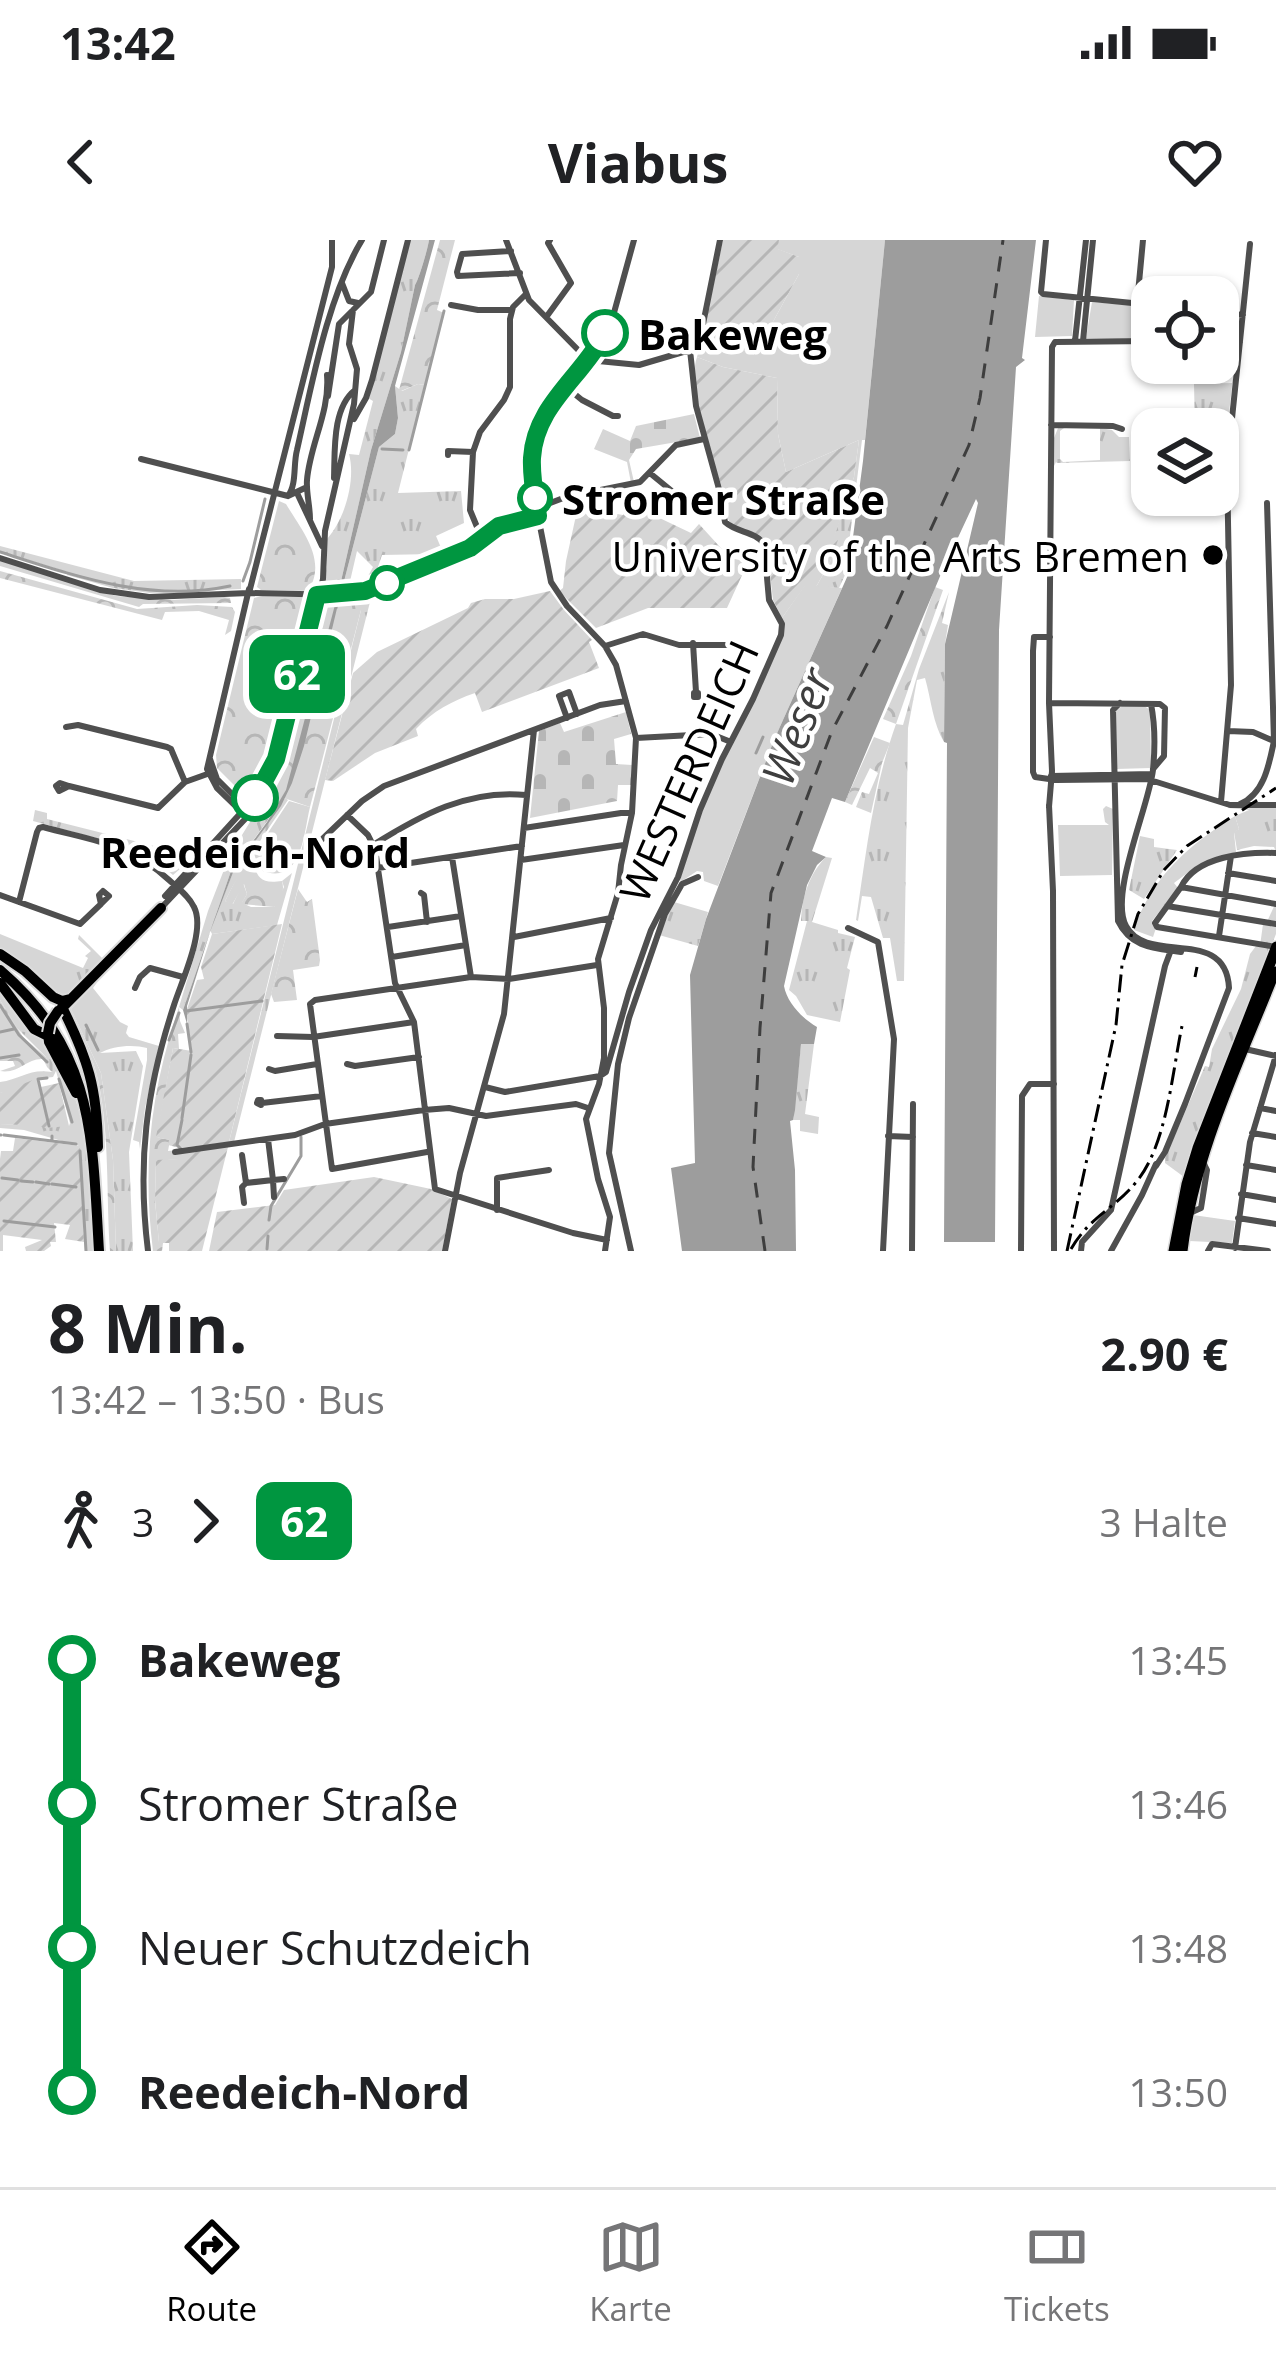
<!DOCTYPE html>
<html lang="de">
<meta charset="utf-8">
<style>
:root{--surface:#fff;--page:#f6f6f6;--text:#202124;--muted:#757577;--line:#e0e0e0;--accent:#000}
body{margin:0;font-family:"Open Sans",sans-serif;background:var(--page);color:var(--text);height:100vh;display:flex;flex-direction:column;font-size:45px;white-space:nowrap}
*{box-sizing:border-box;margin:0}
p{font-size:39px;color:var(--muted)}
.icon{flex:none;width:66px;height:66px;fill:none;stroke:currentColor;stroke-width:2;stroke-linecap:round;stroke-linejoin:round}
.map{position:relative;height:1011px;overflow:hidden}
.details{display:flex;flex-direction:column;background:var(--surface);flex:1}
.details>*{flex:none}
.badge{padding:0 24px;border-radius:18px;font-size:42px;line-height:78px}
.fabs{position:absolute;left:1131px;top:36px;display:grid;gap:24px}
.fabs a{display:grid;place-items:center;width:108px;height:108px;border-radius:24px;background:var(--surface);box-shadow:0 3px 9px #0004;font-size:60px}
.map>.badge{position:absolute;translate:-50% -50%;box-shadow:0 0 0 6px #fff}
.legs{display:flex;align-items:center;gap:18px;height:132px;padding:0 48px;font-size:39px}
.legs p{margin-inline-start:auto}
.head{display:flex;align-items:center;justify-content:space-between;height:204px;padding:0 48px}
h1{font-size:66px;font-weight:700;line-height:90px}
ul{padding:0 48px;list-style:none}
li{display:flex;align-items:center;gap:42px;height:144px;font-size:45px}
li i{display:grid;place-items:center;width:18px;height:100%;margin:0 15px;background:currentColor}
li i::after{content:'';width:30px;height:30px;margin:-15px;border:9px solid;border-radius:50%;background:var(--surface)}
li p{margin-inline-start:auto}
li:first-child i{background:linear-gradient(#0000 50%,currentColor 0)}
li:last-child i{background:linear-gradient(currentColor 50%,#0000 0)}
.status{display:flex;justify-content:space-between;align-items:center;height:84px;padding:0 60px;background:var(--surface);direction:ltr}
.status svg{height:33px;fill:currentColor}
header{display:flex;justify-content:space-between;align-items:center;height:156px;padding:0 48px;background:var(--surface);font-size:54px;font-weight:700}
.dock{display:flex;justify-content:space-around;align-items:center;height:168px;border-top:3px solid var(--line);background:var(--surface);font-size:33px;color:var(--muted)}
.dock a{display:grid;justify-items:center;gap:6px}
.dock .active{color:var(--accent)}
.map>svg:first-child{display:block}
.grass{fill:url(#grass-tufts)}
.forest{fill:url(#forest-crowns)}
.cemetery{fill:url(#cemetery-stones)}
.park{fill:#d6d6d6}
.garden{fill:url(#garden-furrows)}
.water{fill:#9d9d9d}
.lines{fill:none;stroke-linecap:round;stroke-linejoin:round}
.stream{stroke:#9d9d9d;stroke-width:3}
.ferry{stroke:#3e3e3e;stroke-width:3;stroke-dasharray:15 12;stroke-linecap:butt}
.major-casing{stroke:#dbdbdb;stroke-width:12}
.highway-casing{stroke:#dbdbdb;stroke-width:14}
.minor{stroke:#4f4f4f;stroke-width:6}
.major{stroke:#000;stroke-width:9}
.highway{stroke:#000;stroke-width:10}
.tram{stroke:#000;stroke-width:3}
.rail{stroke:#000;stroke-width:3;stroke-dasharray:18 6 3 6;stroke-linecap:butt}
.highway-bridge-casing{stroke:#dbdbdb;stroke-width:14;stroke-linecap:butt}
.highway-bridge{stroke:#000;stroke-width:10}
.line-1-casing{stroke:#fff;stroke-width:27}
.line-1{stroke:#009640;stroke-width:18}
.stop-1-dot{fill:#fff;stroke:#009640;stroke-width:6}
.poi-dot{fill:#000;stroke:#fff;stroke-width:4.5}
.labels{text-anchor:middle;dominant-baseline:central;stroke-width:9;stroke-linejoin:round;paint-order:stroke}
.stop-label{font-size:42px;font-weight:bold;fill:#000;stroke:#fff;text-anchor:start}
.poi-label{font-size:42px;fill:#000;stroke:#fff;text-anchor:end}
.street-label{font-size:42px;fill:#000;stroke:#fff}
.water-label{font-size:45px;font-style:italic;fill:#3e3e3e;stroke:#fff}
</style>
<div class="status"><b>13:42</b><svg viewBox="0 0 49 12"><path d="M0 12V9h3v3zM5 12V6h3v6zM10 12V3h3v9zM15 12V0h3v12zM26 1h20v11H26zM47 4h2v5h-2z"/></svg></div>
<header><svg class="icon" aria-label="back" viewBox="0 0 24 24"><path d="M15 5l-7 7 7 7"/></svg>Viabus<svg class="icon" aria-label="heart" viewBox="0 0 24 24"><path d="M12 20l-8-8c-3-5 5-10 8-4 3-6 11-1 8 4z"/></svg></header>
<div class="map">
<svg width="1276" height="1011" viewBox="0 0 1276 1011">
<defs>
<pattern id="grass-tufts" width="24" height="20" patternUnits="userSpaceOnUse" patternTransform="scale(3)"><rect width="24" height="20" fill="#d6d6d6"/><path d="M3 7l-1-3M5 7V3M7 7l1-3M15 17l-1-3M17 17v-4M19 17l1-3" fill="none" stroke="#b6b6b6"/></pattern>
<pattern id="forest-crowns" width="20" height="18" patternUnits="userSpaceOnUse" patternTransform="scale(3)"><rect width="20" height="18" fill="#d6d6d6"/><path d="M2 6a3 3 0 1 1 6 0M12 15a3 3 0 1 1 6 0" fill="none" stroke="#b6b6b6"/></pattern>
<pattern id="cemetery-stones" width="16" height="16" patternUnits="userSpaceOnUse" patternTransform="scale(3)"><rect width="16" height="16" fill="#d6d6d6"/><path d="M2 7V4a2 2 0 0 1 4 0v3zM10 15v-3a2 2 0 0 1 4 0v3z" fill="#b6b6b6"/></pattern>
<pattern id="garden-furrows" width="10" height="10" patternUnits="userSpaceOnUse" patternTransform="scale(3)"><rect width="10" height="10" fill="#d6d6d6"/><path d="M-1 1l2-2M0 10L10 0M9 11l2-2" fill="none" stroke="#b6b6b6"/></pattern>
</defs>
<rect width="100%" height="100%" fill="#fff"/>
<path class="grass" d="M410 0H429C428 8 419 39 415 45L401 112 371 210 339 350 331 352 322 345 327 327V299C345 279 356 240 349 214L359 215 373 161 368 158Z
M1233 138 1226 199H1218V189H1195L1194 144 1232 143Z
M418 144 425 145 398 253 461 251 464 283 436 296 442 310 434 314 382 315 373 342 368 345 367 338 373 327 357 311 348 350 342 349 379 207 395 194 398 178 395 146 402 151Z
M1058 188H1064L1060 191V219L1063 222 1100 220V188L1112 190 1119 197H1129L1130 221 1057 223 1056 222 1054 226V198Z
M859 200H862L845 335 839 348 816 347 830 322 837 301 833 299 854 237Z
M0 306 134 341 241 339V349L150 353 113 348 67 335V332L0 311Z
M949 352 942 383 948 385 945 404 944 502C933 484 931 459 925 438L917 440 908 488 904 741H897L890 698H883L871 657 862 656 858 681 856 680C866 614 873 548 896 484L903 485 919 429Z
M368 353 372 354 234 902H229L361 370V356Z
M278 555 283 557 278 566 231 631 183 770 179 767 208 671 234 604 242 595 246 596Z
M285 558 288 560C265 593 244 624 225 661L233 664 243 643 247 654 242 663 251 667H274L284 647 282 641 292 633 277 685 212 694 210 690 234 630Z
M1228 566 1276 568V612L1274 607 1254 606 1237 610 1234 592 1239 589 1235 576 1249 570 1228 568Z
M35 570 47 573V579L154 606 180 629 173 635 144 611 33 581Z
M1140 596 1154 599V607L1177 610 1144 659 1129 650Z
M826 617 832 618 812 682 838 690V693L855 697 847 728 850 730 840 782 807 775 796 756 789 750 807 681H801C802 657 809 634 826 617Z
M674 662 708 672 698 706 659 695Z
M1276 662V694L1199 889 1184 937 1165 923V918L1205 826 1209 827 1212 809 1241 749 1250 714 1256 706H1260L1263 684H1266Z
M0 694 83 728 88 718 85 716 91 711 78 699 79 695 104 720 72 754 63 759 0 712Z
M102 735 93 748 120 782 128 786 126 793 129 797 159 806 145 868 140 909 139 902 133 900 147 820V808C133 804 112 806 100 813L136 811 143 826 129 912 133 1011H116L113 920 101 833 71 769Z
M0 747C14 763 30 779 43 796 91 859 90 936 95 1011H85L79 906 24 890 0 888V884L69 886 70 883 56 831 53 837C30 839 20 851 0 853V842C21 839 30 828 52 832L47 827 46 817 17 788 0 760Z
M801 804H814L805 874 819 877 818 894 800 891V880H793Z"/>
<path class="forest" d="M440 0H455L437 70 444 73 425 145 418 144 401 151 399 150Z
M279 261 286 264C302 291 328 320 308 351L261 350 257 347Z
M0 320 116 356 171 360 224 357 230 358 231 363 143 364 139 367 0 326Z
M0 331 137 369 197 365 232 367 235 372 231 391 225 395 229 380 199 371 165 372 162 380 0 338Z
M935 347 943 350 896 484 883 479 911 416Z
M262 356 307 357 312 358 313 363 270 529 258 550 248 559 217 528 216 515 254 358Z
M361 356V370L310 567 278 556 246 597 242 595 266 556 276 531 317 366 324 365 326 358Z
M874 497 890 503 882 523 871 573 856 567 862 552 869 554 878 533 870 528 852 565 845 562Z
M249 614C258 634 256 645 282 641 285 651 281 661 274 667L241 664 247 654 244 644 232 665 225 661Z
M298 649 307 662 312 659 320 720 319 726 293 730 297 760 274 762 271 754Z
M98 737 71 769 101 833 113 920 116 1011H110C106 954 110 896 98 840 93 815 79 793 67 771Z
M0 760 23 797 46 817 47 827 43 819C26 818 20 834 0 831L15 826 13 821H0Z
M179 767 180 781 185 793 178 794 179 809 173 808 157 897 170 900 168 911 179 910V919L156 921 155 961 159 1002 163 1003 162 1011H153C142 923 151 850 179 767Z"/>
<path class="cemetery" d="M694 174 700 198 636 209 629 220 634 242 631 243 627 222 594 209 603 189 630 201 636 186Z
M626 472 631 494 614 499 616 524 632 525 631 545H618L617 561 530 578 539 491 560 483 564 492Z"/>
<path class="park" d="M779 0H885L865 200H859L786 232 778 194 777 138 723 127 697 117 704 89 718 92 717 98 755 115 799 34V17L777 9Z
M1039 56 1074 60 1072 96 1035 97Z
M1092 62 1152 67V100L1086 98Z
M805 345 842 348 774 500 718 646 704 641 703 632 697 631 682 641 678 640 708 553 781 398 782 378Z
M1123 465H1143L1150 470 1151 528 1116 529 1115 472Z
M289 561 310 567C303 596 302 647 260 630L254 614Z
M1106 566 1113 569 1112 635 1060 636 1058 585H1109L1105 582 1103 569Z
M1235 576 1239 589 1234 593 1236 612 1198 625 1174 643 1178 648 1152 681 1156 688 1153 697 1134 690C1151 637 1190 604 1235 576Z
M1193 975 1235 981 1232 1003 1189 1001Z"/>
<path class="garden" d="M723 0H779L778 9 799 17V34L755 115 717 97V92L704 89Z
M697 117 723 127 777 138 778 194 786 232 859 200 854 237 834 298 838 300 830 322 816 347 805 346 782 378 773 360 766 301C756 292 742 292 732 284 723 276 725 259 722 248 712 214 686 150 697 117Z
M628 267 641 276 647 272 691 293 699 284 730 318 744 321V331L727 368H648L596 388 559 351 563 348 566 321 577 271 593 270 623 275Z
M550 351 564 370 592 400 589 402 599 428 482 472 475 453C452 461 433 471 416 489L418 496 375 513 333 541 325 540 353 433 377 412 468 368 471 363 485 359H514Z
M282 684 229 902 180 908 168 905 169 900 156 897 173 808 192 811 186 772 197 740 204 739 201 727 212 694Z
M38 838 41 847 59 843 69 886 45 888 40 886 0 884V853Z
M15 898 80 906 84 1002 65 999 70 985 54 983 56 1002H50L51 1006 44 1011H26L25 1007 42 1000 3 995V1011H0V919L1 911H13Z
M228 907 202 1011H169V1003H159L155 960 156 920 178 919 179 913Z
M374 937 431 949 452 959 442 1011H209L217 972 275 965 284 950Z"/>
<path class="water" d="M429 0H435L395 146 398 178 395 194 379 207 342 349 339 350 371 210 401 112 415 45C419 39 428 8 429 0Z
M885 0H1036L1022 118 1025 120 1016 127 999 390 995 1002H944L947 503 944 502 945 404 978 263 976 259 941 334 845 562 832 558 812 611 826 617 817 625 807 645 784 746C787 763 803 779 817 787L814 804H801L795 870 793 880 790 881 795 930 796 1011H682L671 928 695 923 690 735 706 679 774 500 848 335 863 221Z
M339 360 304 506 292 543 281 566 234 630 210 692 187 766V784L183 770 231 631 267 582 286 550 336 361Z"/>
<g class="lines">
<path class="stream" d="M382 209 403 210
M409 210 444 71
M0 312C75 336 150 363 230 346
M243 341 250 322 265 259
M756 513 763 497
M0 765 19 795 47 822
M186 771 262 761
M187 784 191 812
M86 785 98 810
M0 792 14 789
M169 800 179 773
M0 818 19 815
M47 838 38 839 49 886
M59 839 72 882
M182 878 191 815
M0 895H1
M4 895 52 901
M52 896V901L76 904
M181 909 177 905 182 880
M80 911 86 1011
M2 938 18 940
M21 941 33 942
M36 942 49 944
M52 944 76 947
M269 980 271 966 301 916V897
M4 981 55 987
M267 1009 268 996"/>
<path class="ferry" d="M765 1011 753 927 760 788 771 653 832 491 887 386 969 205 980 158 1003 0"/>
<g class="major-casing">
<path id="major" d="M1173 1011 1186 944 1197 908 1276 706
M1183 1011C1195 913 1240 822 1276 731"/>
</g>
<g class="highway-casing">
<path id="highway" d="M0 714 25 731 53 757 62 761 70 759
M0 730C95 812 92 896 99 1011
M0 743 34 789 48 796
M62 767C88 819 97 848 98 907
M61 769 161 668
M48 793 49 802 76 853"/>
</g>
<path class="minor" d="M506 0 529 60 588 120 639 125 690 110
M1046 0 1041 52 1043 54 1152 65
M511 11 462 14 457 32 458 36 520 33
M342 43 349 61 358 63
M1137 64 1143 0
M451 65 478 70H511
M1218 72 1243 75
M547 76 571 43 548 3 550 0
M1075 101 1086 0
M1083 101 1093 0
M1218 102H1240
M566 147 582 160 613 176H618
M328 156 339 84 371 52 384 0
M354 179 366 158 372 140 408 0
M1051 185 1113 186 1122 189
M448 215V211L473 212
M141 219 288 256 307 247
M651 234 673 252H679
M334 238C335 211 332 168 355 150
M297 253 322 306
M288 256C297 244 293 225 297 210 312 144 327 58 362 0
M537 268 566 257 640 242 676 205 704 199
M310 279C310 266 306 252 307 240 310 204 330 172 327 135
M482 299 470 270 473 212 480 192 504 160 510 147V79L513 67 526 54
M0 318 100 350 149 357 249 353 344 355 372 349 470 307 507 282 538 276
M249 353 332 27V0
M1050 397H1034L1033 411V532L1035 537 1056 540 1147 539 1230 565H1276
M693 403 696 452
M605 406 643 394 679 405H735L746 408
M694 453H698V457H694Z
M1050 463 1160 464 1165 468 1164 516 1153 529
M1120 463 1113 470 1118 681C1131 708 1154 708 1181 712
M1151 464C1155 484 1155 509 1153 530 1149 566 1109 654 1126 686 1147 726 1226 685 1229 748L1185 864 1165 912 1156 926
M567 478 559 456 569 452 577 474
M66 487 78 485 167 507 171 509 185 542
M1228 491 1253 492 1276 502
M636 498 711 494 731 502
M210 519 217 539 248 570
M1051 536 1152 534
M69 546 60 543 56 546 59 551 69 546 158 568 185 542 213 532
M1221 562 1231 445 1227 227 1250 4
M1240 564C1264 554 1269 525 1274 501L1267 263
M1049 565 1053 651 1054 1011
M1049 567 1052 531 1049 463 1052 107 1055 102 1152 101
M347 575 368 595 375 609 395 743 414 782 435 949 573 993 607 1000
M247 577 217 548 207 529 249 349
M524 588 621 573H632
M373 605C421 575 468 549 526 555
M313 608 362 561 384 546 600 465 626 461
M452 617 471 737
M521 620 624 605
M378 628 522 606
M1228 633 1276 641
M1181 647C1196 616 1245 612 1276 613
M421 653 424 655 427 682
M0 655 80 684 101 664 99 655 103 651 109 656 101 664
M165 656 258 554
M19 662 37 592 39 588 43 587C94 601 129 603 169 640 178 648 189 656 194 667 206 690 182 740 174 765 146 850 137 922 148 1011
M1167 666 1276 684
M162 667 247 577 274 531 323 339 325 291 354 164 357 129 349 104 353 70
M388 687 461 676
M848 688 878 702 894 799 883 1011
M1219 696 1231 616
M514 697 611 678
M1276 707 1157 687 1155 683 1181 647 1276 664
M392 717 466 705
M135 748 140 737 150 728 183 737
M277 796 313 797 414 782
M1245 809 1276 816
M347 824 355 826 419 817
M269 829 275 831 317 824
M485 847 505 852 600 836 606 832 629 752 651 690 678 637 700 570 722 519 753 459 781 395 782 384 769 360 764 304C755 291 737 293 725 282L719 249 696 166 690 110 691 103 703 84 720 0
M258 860H261V865L257 863Z
M262 863 322 856
M1260 868 1276 871
M1252 893 1276 897
M888 896 913 897
M175 912 295 895 325 884 424 870 449 868 486 876 576 864 588 868
M427 912 332 929 310 764 315 760 471 737 509 739 597 725
M242 915 246 943
M1246 925 1276 930
M1241 954 1276 960
M274 957 273 940 284 939
M244 963 242 947 246 943 273 940 268 899
M497 970V938L549 930
M1192 972 1201 968 1207 930 1203 922
M1238 978 1276 984
M1235 1008 1250 902 1276 815
M445 1011 460 933 504 774 534 490
M605 1011 610 977 598 939 586 879 599 844 604 818V768L598 719 618 653 621 625 632 573 636 498 616 425 605 406 567 366 551 342 538 276 532 219 536 192 544 173 595 111 612 80 634 0
M631 1011 609 913 618 824 629 778 665 674 682 644 698 637
M912 1011 913 864
M1021 1011 1022 856 1030 844H1054
M1081 1011 1082 1002 1111 970 1165 726 1171 710
M1111 1011 1142 955 1156 924
M1208 1011 1212 1004 1268 1011"/>
<use href="#major" class="major"/>
<use href="#highway" class="highway"/>
<path class="tram" d="M1178 1011C1191 909 1238 814 1276 719"/>
<path class="rail" d="M1195 737 1197 727
M1071 1009C1090 976 1116 968 1137 941 1167 904 1172 833 1182 786
M1067 1011 1116 785 1122 725 1138 674 1164 630 1187 606 1276 548"/>
<g class="highway-bridge-casing">
<path id="highway-bridge" d="M48 793 50 783 58 771"/>
</g>
<use href="#highway-bridge" class="highway-bridge"/>
</g>
<g class="lines">
<g class="line-1-casing">
<path id="line-1" d="M255 558 276 519 317 355 365 351 470 308 499 286 538 276C535 257 531 237 532 218 535 165 582 137 605 93"/>
</g>
<use href="#line-1" class="line-1"/>
</g>
<g class="stop-1-dot">
<circle cx="605" cy="93" r="21"/>
<circle cx="535" cy="258" r="15"/>
<circle cx="387" cy="343" r="15"/>
<circle cx="255" cy="558" r="21"/>
</g>
<circle class="poi-dot" cx="1213" cy="315" r="12"/>
<g class="labels">
<g class="stop-label">
<text x="638" y="93">Bakeweg</text>
<text x="562" y="258">Stromer Straße</text>
<text x="255" y="611" text-anchor="middle">Reedeich-Nord</text>
</g>
<g class="poi-label">
<text x="1189" y="315">University of the Arts Bremen</text>
</g>
<g class="street-label">
<text transform="translate(688 531) rotate(-66)">WESTERDEICH</text>
</g>
<g class="water-label">
<text transform="translate(796 486) rotate(-69)">Weser</text>
</g>
</g>
</svg>
<div class="fabs">
<a><svg class="icon" aria-label="locate" viewBox="0 0 24 24"><circle cx="12" cy="12" r="6"/><path d="M12 2v4M12 18v4M2 12h4M18 12h4"/></svg></a>
<a><svg class="icon" aria-label="layers" viewBox="0 0 24 24"><path d="M12 4l9 5-9 5-9-5zM3 14l9 5 9-5"/></svg></a>
</div>
<b class="badge" style="left:297px;top:434px;background:#009640;color:#fff">62</b>
</div>
<section class="details">
<div class="head"><div><h1>8 Min.</h1><p>13:42 – 13:50 · Bus</p></div><b>2.90 €</b></div>
<div class="legs"><svg class="icon" aria-label="walk" viewBox="0 0 24 24"><circle cx="13" cy="4" r="2"/><path d="M13 8l-2 6 4 7M11 14l-3 7M7 12l3-4h3l4 4"/></svg>3<svg class="icon" aria-label="forward" viewBox="0 0 24 24"><path d="M9 5l7 7-7 7"/></svg><b class="badge" style="background:#009640;color:#fff">62</b><p>3 Halte</p></div>
<ul>
<li><i style="color:#009640"></i><b>Bakeweg</b><p>13:45</p></li>
<li><i style="color:#009640"></i><span>Stromer Straße</span><p>13:46</p></li>
<li><i style="color:#009640"></i><span>Neuer Schutzdeich</span><p>13:48</p></li>
<li><i style="color:#009640"></i><b>Reedeich-Nord</b><p>13:50</p></li>
</ul>
</section>
<nav class="dock">
<a class="active"><svg class="icon" aria-label="directions" viewBox="0 0 24 24"><path d="M12 3l9 9-9 9-9-9zM9 14v-3h6M13 9l2 2-2 2"/></svg>Route</a>
<a><svg class="icon" aria-label="map" viewBox="0 0 24 24"><path d="M3 6l6-2 6 2 6-2v14l-6 2-6-2-6 2zM9 4v14M15 6v14"/></svg>Karte</a>
<a><svg class="icon" aria-label="tickets" viewBox="0 0 24 24"><path d="M3 7h18v10H3zM15 7v10"/></svg>Tickets</a>
</nav>
